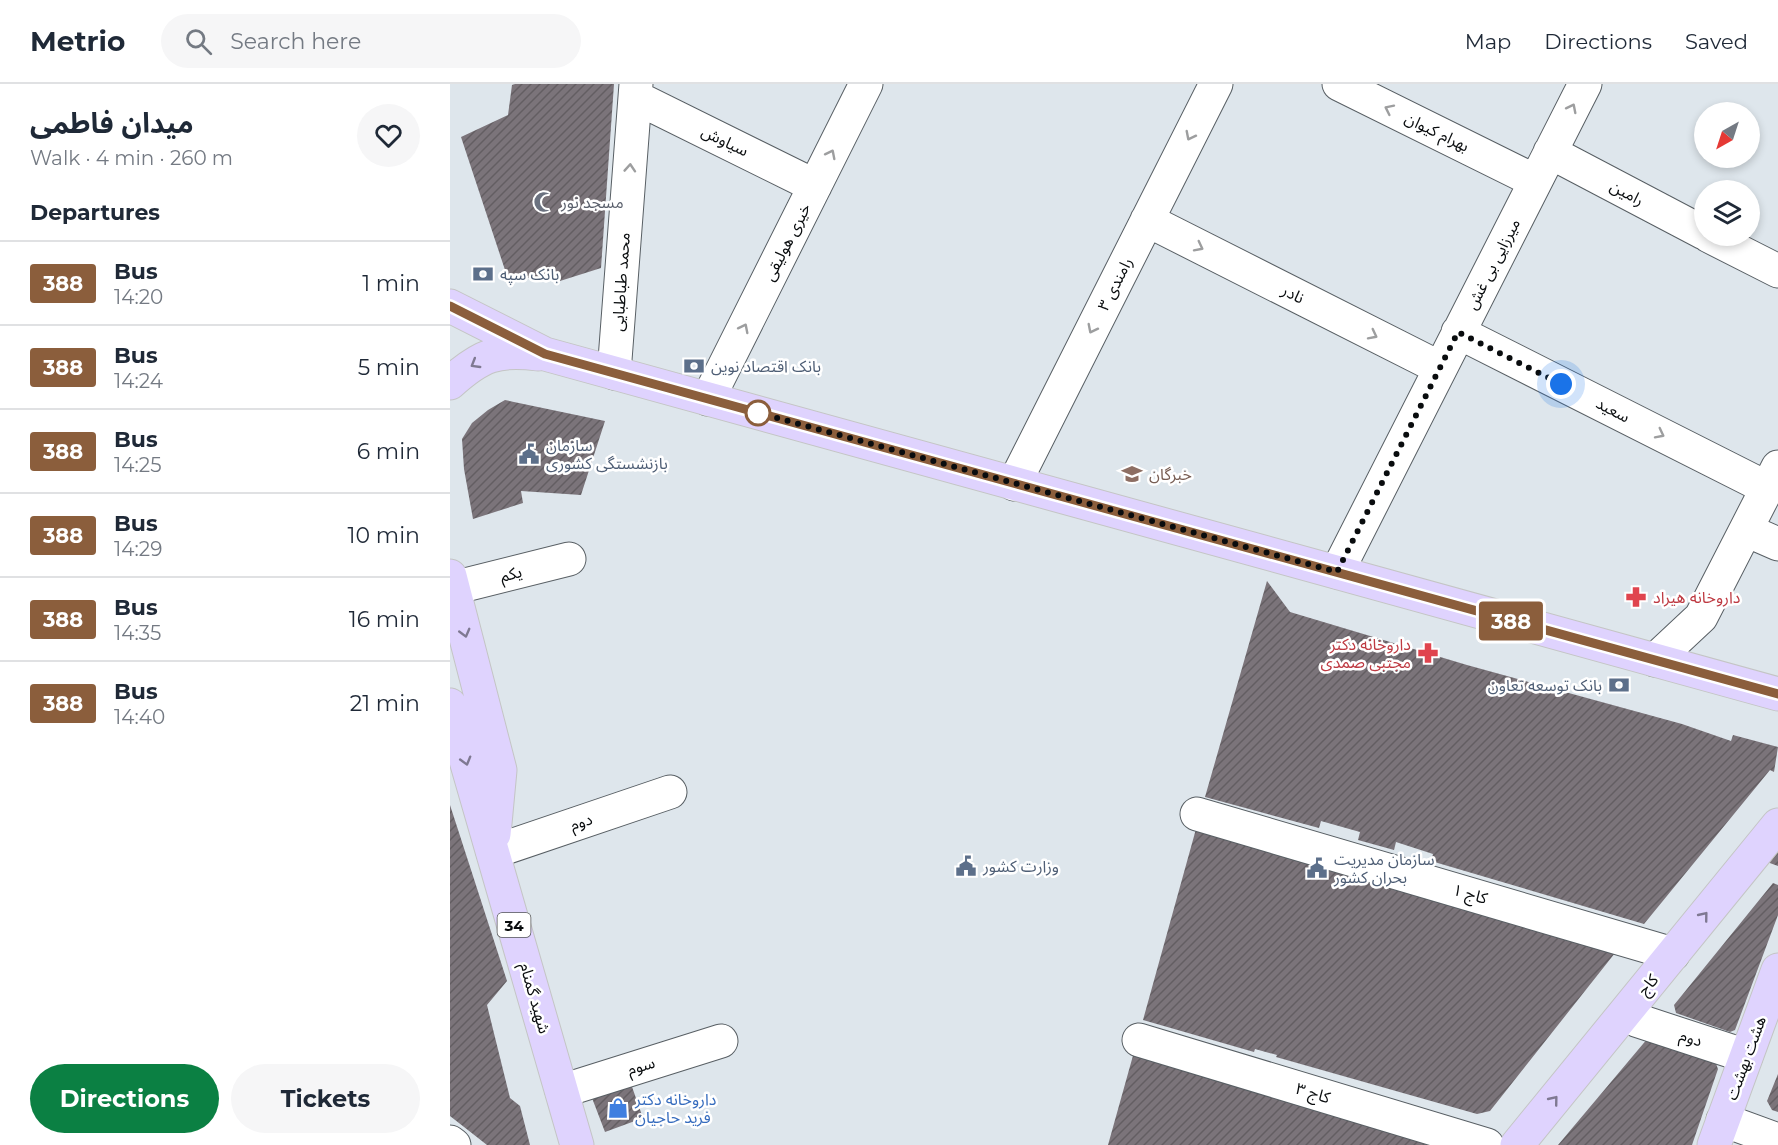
<!DOCTYPE html>
<meta charset="utf-8">
<style>
:root{--surface:#fff;--page:#f6f6f7;--text:#1f2937;--muted:#747a83;--line:#e0e1e3;--accent:#0b8043}
body{margin:0;font-family:Montserrat,"Noto Sans Arabic",sans-serif;background:var(--page);color:var(--text);height:100vh;display:flex;flex-direction:column;font-size:22px;white-space:nowrap}
*{box-sizing:border-box;margin:0}
p{font-size:20px;color:var(--muted)}
.icon{flex:none;width:33px;height:33px;fill:none;stroke:currentColor;stroke-width:2;stroke-linecap:round;stroke-linejoin:round}
.map{position:relative;flex:1;overflow:hidden}
.details{display:flex;flex-direction:column;background:var(--surface);width:450px}
.details>*{flex:none}
.badge{padding:0 12px;border-radius:4px;font-size:21px;line-height:39px}
.needle{width:39px;rotate:219deg}
.fabs{position:absolute;left:1244px;top:18px;display:grid;gap:12px}
.fabs a{display:grid;place-items:center;width:66px;height:66px;border-radius:50%;background:var(--surface);box-shadow:0 3px 9px #0003;font-size:30px}
.you{position:absolute;width:30px;height:30px;margin:-15px;border:4px solid #fff;border-radius:50%;background:#1a73e8;box-shadow:0 0 0 9px #1a73e833}
.map>.badge{position:absolute;translate:-50% -50%;box-shadow:0 0 0 3px #fff}
h2{padding:0 30px;font-size:22px;line-height:54px}
.round{display:grid;place-items:center;flex:none;width:63px;height:63px;border-radius:32px;background:var(--page)}
.head{display:flex;align-items:center;justify-content:space-between;height:102px;padding:0 30px}
h1{font-size:28px;font-weight:700;line-height:45px}
.action{display:flex;gap:12px;margin-top:auto;padding:12px 30px}
.action a{flex:1;height:69px;border-radius:36px;background:var(--accent);color:#fff;font-size:24px;font-weight:700;line-height:69px;text-align:center}
.action a+a{background:var(--page);color:var(--text)}
ul{padding:0;list-style:none}
li{display:flex;align-items:center;gap:18px;height:84px;padding:0 30px;border-top:2px solid var(--line)}
li div{flex:1}
li b{display:block;font-size:22px}
li em{font-style:normal}
li .badge{min-width:66px;font-weight:700;text-align:center}
header{display:flex;align-items:center;gap:36px;box-sizing:border-box;height:84px;padding:0 30px;background:var(--surface);border-bottom:2px solid var(--line)}
header strong{font-size:28px}
nav{display:flex;gap:33px;margin-inline-start:auto;font-size:21px}
.search{width:420px;height:54px;background:var(--page);display:flex;align-items:center;gap:15px;box-sizing:border-box;padding:0 21px;border-radius:33px;color:var(--muted);font-size:22px}
main{display:flex;flex:1;min-height:0}
.map>svg:first-child{display:block}
.building{fill:url(#building-hatch)}
.lines{fill:none;stroke-linecap:round;stroke-linejoin:round}
.minor-casing{stroke:#585f64;stroke-width:35}
.major-casing{stroke:#c4c5c5;stroke-width:35}
.minor{stroke:#fff;stroke-width:33}
.major{stroke:#dfd3fe;stroke-width:33}
.oneway{stroke:#9d9e9f}
.oneway2{stroke:#7f7992}
.line-casing{stroke:#fff;stroke-width:14}
.line{stroke:#8b5e3c;stroke-width:9}
.walk{stroke:#090c0e;stroke-width:6;stroke-dasharray:0 10.8}
.stop-dot{fill:#fff;stroke:#8b5e3c;stroke-width:3}
.labels{text-anchor:middle;dominant-baseline:central;stroke-width:5;stroke-linejoin:round;paint-order:stroke}
.shield{fill:#fff;stroke:#535556;stroke-width:1.5}
.shield-label{font-size:15px;font-weight:bold;fill:#090c0e}
.street-label{font-size:16px;fill:#090c0e;stroke:#fff}
.worship-label{font-size:16px;fill:#5b616d;stroke:#fff;text-anchor:start}
.service-label{font-size:16px;fill:#4e5e75;stroke:#fff;text-anchor:start}
.education-label{font-size:16px;fill:#785e54;stroke:#fff;text-anchor:start}
.health-label{font-size:16px;fill:#be3a42;stroke:#fff;text-anchor:start}
.shop-label{font-size:16px;fill:#366cbe;stroke:#fff;text-anchor:start}
</style>
<header>
<strong>Metrio</strong>
<div class="search"><svg class="icon" aria-label="search" viewBox="0 0 24 24"><circle cx="10" cy="10" r="6"/><path d="M15 15l6 6"/></svg>Search here</div>
<nav><a>Map</a><a>Directions</a><a>Saved</a></nav>
</header>
<main>
<section class="details">
<div class="head"><div><h1>میدان فاطمی</h1><p>Walk · 4 min · 260 m</p></div><a class="round"><svg class="icon" aria-label="heart" viewBox="0 0 24 24"><path d="M12 20l-8-8c-3-5 5-10 8-4 3-6 11-1 8 4z"/></svg></a></div>
<h2>Departures</h2>
<ul>
<li><span class="badge" style="background:#8b5e3c;color:#fff">388</span><div><b>Bus</b><p>14:20</p></div><em>1 min</em></li>
<li><span class="badge" style="background:#8b5e3c;color:#fff">388</span><div><b>Bus</b><p>14:24</p></div><em>5 min</em></li>
<li><span class="badge" style="background:#8b5e3c;color:#fff">388</span><div><b>Bus</b><p>14:25</p></div><em>6 min</em></li>
<li><span class="badge" style="background:#8b5e3c;color:#fff">388</span><div><b>Bus</b><p>14:29</p></div><em>10 min</em></li>
<li><span class="badge" style="background:#8b5e3c;color:#fff">388</span><div><b>Bus</b><p>14:35</p></div><em>16 min</em></li>
<li><span class="badge" style="background:#8b5e3c;color:#fff">388</span><div><b>Bus</b><p>14:40</p></div><em>21 min</em></li>
</ul>
<div class="action"><a>Directions</a><a>Tickets</a></div>
</section>
<div class="map">
<svg width="1328" height="1061" viewBox="0 0 1328 1061">
<defs>
<pattern id="building-hatch" width="6" height="6" patternUnits="userSpaceOnUse" patternTransform="scale(1.5)"><rect width="6" height="6" fill="#7b747a"/><path d="M-1 1l2-2M0 6l6-6M5 7l2-2" fill="none" stroke="#635e62"/></pattern>
</defs>
<rect width="100%" height="100%" fill="#dee6ec"/>
<path class="building" d="M65 0H164L151 184 110 197 57 192 11 53 58 31 62 1Z
M55 316 155 337 131 411 71 407 73 419 23 435 14 385 12 355 22 339 38 326Z
M817 497 840 528 1017 581 1232 640 1281 657 1283 651 1328 663 1324 688 1320 686 1194 840 981 777 983 770 946 758 944 766 908 756 910 748 871 737 869 744 755 713Z
M0 721 57 897 37 921 60 1014 70 1022 80 1061H37L0 1032Z
M746 745 1165 869 1040 1027 1027 1030 826 973 827 971 805 965 804 968 693 936Z
M1328 764V782L1317 778Z
M1323 799 1328 801V831L1285 946 1280 948 1226 929 1224 921Z
M1198 954 1265 977 1268 985 1242 1061H1108Z
M684 968 1006 1061H658Z
M1328 990V1028L1322 1026 1317 1017Z
M181 1000 193 1034 155 1048 142 1014Z"/>
<g class="lines">
<g class="minor-casing">
<path id="minor" d="M889 0 1085 97
M185 13 365 102
M1100 68 1254 149
M697 136 990 284
M1259 152 1328 187
M1008 248 1317 404
M164 289 186 0
M258 315 416 0
M564 400 766 0
M1296 446 1328 460
M887 488 1135 0
M3 504 119 475
M1205 576 1251 533 1328 383
M747 730 1223 870
M43 768 220 708
M1186 936 1296 972
M689 956 1037 1061
M112 1007 271 957
M1273 1036 1328 1056
M0 1058 4 1061"/>
</g>
<g class="major-casing">
<path id="major" d="M0 222 95 270 1328 610
M0 299C31 271 47 265 88 270
M0 492 50 686 44 750
M0 621 127 1061
M1067 1061 1328 741
M1264 1061 1328 886"/>
</g>
<use href="#minor" class="minor"/>
<use href="#major" class="major"/>
</g>
<defs><path id="oneway-chevron" d="M-2-3.5L2.5 0L-2 3.5" fill="none" stroke-width="1.6" stroke-linecap="round" stroke-linejoin="round" transform="scale(1.5)"/></defs>
<g class="oneway">
<use href="#oneway-chevron" transform="translate(1122 24) rotate(-63)"/>
<use href="#oneway-chevron" transform="translate(939 25) rotate(-154)"/>
<use href="#oneway-chevron" transform="translate(740 52) rotate(117)"/>
<use href="#oneway-chevron" transform="translate(381 70) rotate(-63)"/>
<use href="#oneway-chevron" transform="translate(180 84) rotate(-86)"/>
<use href="#oneway-chevron" transform="translate(749 163) rotate(27)"/>
<use href="#oneway-chevron" transform="translate(294 244) rotate(-63)"/>
<use href="#oneway-chevron" transform="translate(642 245) rotate(117)"/>
<use href="#oneway-chevron" transform="translate(923 251) rotate(27)"/>
<use href="#oneway-chevron" transform="translate(1210 350) rotate(27)"/>
</g>
<g class="oneway2">
<use href="#oneway-chevron" transform="translate(25 280) rotate(149)"/>
<use href="#oneway-chevron" transform="translate(15 549) rotate(75)"/>
<use href="#oneway-chevron" transform="translate(16 677) rotate(74)"/>
<use href="#oneway-chevron" transform="translate(1254 832) rotate(-51)"/>
<use href="#oneway-chevron" transform="translate(1104 1016) rotate(-51)"/>
</g>
<g class="lines">
<g class="line-casing">
<path id="line" d="M0 222 95 270 1328 610"/>
</g>
<use href="#line" class="line"/>
<path class="walk" d="M308 329 302 327 887 488 1008 248 1111 300"/>
</g>
<defs>
<g id="mosque-bare" transform="scale(1.62)"><path d="M3.5-4.9A6 6 0 1 0 3.5 4.9A5 5 0 1 1 3.5-4.9Z" fill="#6b7280" stroke="#fff" stroke-width="2.5" paint-order="stroke"/></g>
<g id="bank-bare" transform="scale(1.62)"><path d="M-6-4H6V4H-6ZM0-2.3a2.3 2.3 0 1 0 0 4.6a2.3 2.3 0 1 0 0-4.6Z" fill="#5c6f8a" stroke="#fff" stroke-width="2.5" paint-order="stroke"/></g>
<g id="civic-bare" transform="scale(1.62)"><path d="M-.6-6.5H3V-4.5H.6V-3L4-1V1h2V6H-6V1h2V-1L-.6-3ZM-1.2 2.5V6h2.4V2.5Z" fill="#5c6f8a" stroke="#fff" stroke-width="2.5" paint-order="stroke"/></g>
<g id="school-bare" transform="scale(1.62)"><path d="M0-5L7-2L0 1L-7-2ZM-4 1L0 2.5L4 1V4Q0 6-4 4Z" fill="#8d6e63" stroke="#fff" stroke-width="2.5" paint-order="stroke"/></g>
<g id="pharmacy-bare" transform="scale(1.62)"><path d="M-2-6h4v4h4v4h-4v4h-4v-4h-4v-4h4Z" fill="#e0444e" stroke="#fff" stroke-width="2.5" paint-order="stroke"/></g>
<g id="shop-bare" transform="scale(1.62)"><path d="M-5-2.5h2.3a2.7 3.5 0 0 1 5.4 0H5L5.5 6h-11ZM-1.5-2.5h3a1.5 2.3 0 0 0-3 0Z" fill="#3f7fe0" stroke="#fff" stroke-width="2.5" paint-order="stroke"/></g>
</defs>
<g fill-rule="evenodd">
<use href="#mosque-bare" x="94" y="118"/>
<use href="#bank-bare" x="33" y="190"/>
<use href="#bank-bare" x="244" y="282"/>
<use href="#civic-bare" x="79" y="370"/>
<use href="#school-bare" x="682" y="390"/>
<use href="#pharmacy-bare" x="1186" y="513"/>
<use href="#pharmacy-bare" x="978" y="569"/>
<use href="#bank-bare" x="1169" y="601"/>
<use href="#civic-bare" x="516" y="782"/>
<use href="#civic-bare" x="867" y="784"/>
<use href="#shop-bare" x="168" y="1024"/>
</g>
<circle class="stop-dot" cx="308" cy="329" r="12"/>
<g class="labels">
<rect class="shield" x="47.5" y="829" width="33" height="24" rx="4.5"/>
<g class="shield-label">
<text x="64" y="841">34</text>
</g>
<g class="street-label">
<text transform="translate(987 48) rotate(26)">بهرام کیوان</text>
<text transform="translate(275 57) rotate(26)">سیاوش</text>
<text transform="translate(1177 109) rotate(28)">رامین</text>
<text transform="translate(337 158) rotate(-63)">خیری هولیقی</text>
<text transform="translate(1043 180) rotate(-63)">میرزایی بی غش</text>
<text transform="translate(171 198) rotate(-86)">محمد طباطبایی</text>
<text transform="translate(665 200) rotate(-63)">رامندی ۳</text>
<text transform="translate(843 210) rotate(27)">نادر</text>
<text transform="translate(1163 326) rotate(27)">سعید</text>
<text transform="translate(61 490) rotate(-14)">یکم</text>
<text transform="translate(131 738) rotate(-19)">دوم</text>
<text transform="translate(1020 810) rotate(16)">کاج ۱</text>
<text transform="translate(1198 901) rotate(-51)">کاج</text>
<text transform="translate(85 914) rotate(74)">شهید گمنام</text>
<text transform="translate(1241 954) rotate(18)">دوم</text>
<text transform="translate(1296 974) rotate(-70)">هشت بهشت</text>
<text transform="translate(191 982) rotate(-17)">سوم</text>
<text transform="translate(863 1009) rotate(17)">کاج ۳</text>
</g>
<g class="worship-label">
<text x="111" y="118">مسجد نور</text>
</g>
<g class="service-label">
<text x="50" y="190">بانک سپه</text>
<text x="261" y="282">بانک اقتصاد نوین</text>
<text x="96" y="361">سازمان<tspan x="96" dy="18">بازنشستگی کشوری</tspan></text>
<text x="1152" y="601" text-anchor="end">بانک توسعه تعاون</text>
<text x="884" y="775">سازمان مدیریت<tspan x="884" dy="18">بحران کشور</tspan></text>
<text x="533" y="782">وزارت کشور</text>
</g>
<g class="education-label">
<text x="699" y="390">خبرگان</text>
</g>
<g class="health-label">
<text x="1203" y="513">داروخانه هیراد</text>
<text x="961" y="560" text-anchor="end">داروخانه دکتر<tspan x="961" dy="18">مجتبی صمدی</tspan></text>
</g>
<g class="shop-label">
<text x="185" y="1015">داروخانه دکتر<tspan x="185" dy="18">فرید حاجیان</tspan></text>
</g>
</g>
</svg>
<div class="fabs">
<a><svg class="needle" viewBox="-14 -14 28 28"><path d="M0-13l5 13h-10z" fill="#e53935"/><path d="M0 13l5-13h-10z" fill="#747a83"/></svg></a>
<a><svg class="icon" aria-label="layers" viewBox="0 0 24 24"><path d="M12 4l9 5-9 5-9-5zM3 14l9 5 9-5"/></svg></a>
</div>
<div class="you" style="left:1111px;top:300px"></div>
<b class="badge" style="left:1061px;top:537px;background:#8b5e3c;color:#fff">388</b>
</div>
</main>
